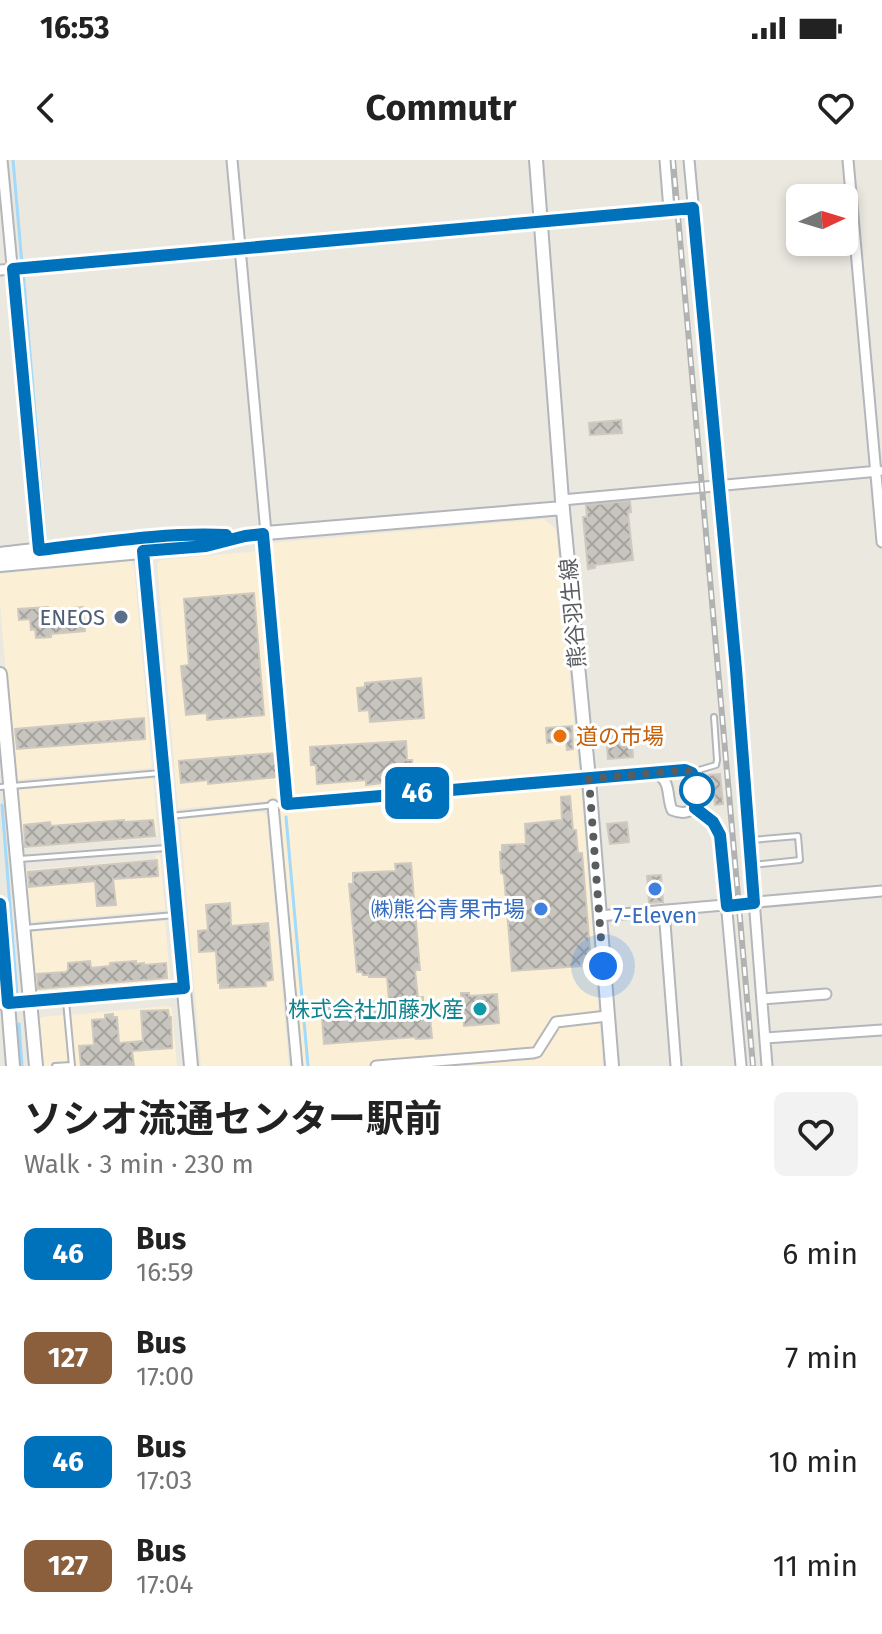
<!DOCTYPE html>
<meta charset="utf-8">
<style>
:root{--surface:#fff;--page:#f2f2f2;--text:#222;--muted:#767676}
body{margin:0;font-family:"Fira Sans","Noto Sans JP",sans-serif;background:var(--page);color:var(--text);height:100vh;display:flex;flex-direction:column;font-size:30px;white-space:nowrap}
*{box-sizing:border-box;margin:0}
p{font-size:26px;color:var(--muted)}
.icon{flex:none;width:44px;height:44px;fill:none;stroke:currentColor;stroke-width:2;stroke-linecap:round;stroke-linejoin:round}
.map{position:relative;height:906px;overflow:hidden}
.details{display:flex;flex-direction:column;background:var(--surface);flex:1}
.details>*{flex:none}
.badge{padding:0 16px;border-radius:12px;font-size:28px;line-height:52px}
.needle{width:52px;rotate:86deg}
.controls{position:absolute;left:786px;top:24px;display:grid;gap:16px}
.controls a{display:grid;place-items:center;width:72px;height:72px;border-radius:12px;background:var(--surface);box-shadow:0 4px 12px #0003;font-size:40px}
.you{position:absolute;width:40px;height:40px;margin:-20px;border:6px solid #fff;border-radius:50%;background:#1a73e8;box-shadow:0 0 0 12px #1a73e833}
.map>.badge{position:absolute;translate:-50% -50%;box-shadow:0 0 0 4px #fff}
.round{display:grid;place-items:center;flex:none;width:84px;height:84px;border-radius:12px;background:var(--page)}
.headline{display:flex;align-items:center;justify-content:space-between;height:136px;padding:0 24px}
h1{font-size:38px;font-weight:700;line-height:60px}
ul{padding:0;list-style:none}
li{display:flex;align-items:center;gap:24px;height:104px;padding:0 24px}
li div{flex:1}
li b{display:block;font-size:30px}
li em{font-style:normal}
li .badge{min-width:88px;font-weight:700;text-align:center}
.status{display:flex;justify-content:space-between;align-items:center;height:56px;padding:0 40px;background:var(--surface);direction:ltr}
.status svg{height:22px;fill:currentColor}
header{display:flex;justify-content:space-between;align-items:center;height:104px;padding:0 24px;background:var(--surface);font-size:36px;font-weight:700}
.map>svg:first-child{display:block}
.commercial{fill:#fbf0d5}
.lines{fill:none;stroke-linecap:round;stroke-linejoin:round}
.stream{stroke:#a1dafa;stroke-width:3}
.building{fill:url(#building-cross-hatch);stroke:#cfc9bf;stroke-width:2}
.lane-casing{stroke:#b3b6ba;stroke-width:8}
.street-casing{stroke:#b3b6ba;stroke-width:13}
.secondary-casing{stroke:#b2b6ba;stroke-width:16}
.lane{stroke:#fff;stroke-width:4}
.street{stroke:#fff;stroke-width:9}
.secondary{stroke:#fff;stroke-width:12}
.rail-casing{stroke:#b1b2b2;stroke-width:6}
.rail{stroke:#fff;stroke-width:3;stroke-dasharray:9;stroke-linecap:butt}
.line-casing{stroke:#fff;stroke-width:18}
.line{stroke:#0072bc;stroke-width:12}
.walk{stroke:#595d60;stroke-width:8;stroke-dasharray:0 14.4}
.service-dot{fill:#5c6f8a;stroke:#fff;stroke-width:3}
.food-dot{fill:#e8710a;stroke:#fff;stroke-width:3}
.stop-dot{fill:#fff;stroke:#0072bc;stroke-width:4}
.shop-dot{fill:#3f7fe0;stroke:#fff;stroke-width:3}
.culture-dot{fill:#0f9aa8;stroke:#fff;stroke-width:3}
.labels{text-anchor:middle;dominant-baseline:central;stroke-width:6;stroke-linejoin:round;paint-order:stroke}
.street-label{font-size:22px;fill:#595d60;stroke:#fff}
.service-label{font-size:22px;fill:#4e5e75;stroke:#fff;text-anchor:end}
.food-label{font-size:22px;fill:#c56008;stroke:#fff;text-anchor:start}
.shop-label{font-size:22px;fill:#366cbe;stroke:#fff;text-anchor:end}
.culture-label{font-size:22px;fill:#0d838f;stroke:#fff;text-anchor:end}
</style>
<div class="status"><b>16:53</b><svg viewBox="0 0 49 12"><path d="M0 12V9h3v3zM5 12V6h3v6zM10 12V3h3v9zM15 12V0h3v12zM26 1h20v11H26zM47 4h2v5h-2z"/></svg></div>
<header><svg class="icon" aria-label="back" viewBox="0 0 24 24"><path d="M15 5l-7 7 7 7"/></svg>Commutr<svg class="icon" aria-label="heart" viewBox="0 0 24 24"><path d="M12 20l-8-8c-3-5 5-10 8-4 3-6 11-1 8 4z"/></svg></header>
<div class="map">
<svg width="882" height="906" viewBox="0 0 882 906">
<defs>
<pattern id="building-cross-hatch" width="8" height="8" patternUnits="userSpaceOnUse" patternTransform="scale(2)"><rect width="8" height="8" fill="#c8c5bf"/><path d="M0 0l8 8M0 8l8-8" fill="none" stroke="#a5a39f"/></pattern>
</defs>
<rect width="100%" height="100%" fill="#ebe8e0"/>
<path class="commercial" d="M544 359 556 369 579 614 290 639 269 387 271 383Z
M260 391 281 637 277 640 178 649 157 404 160 400Z
M131 401 134 406 152 608 15 620 0 444V414Z
M153 618 158 675 155 678 24 688 22 687 17 630Z
M581 625 603 906H299L277 655 283 647Z
M262 652 267 655 289 906H201L180 659Z
M156 695H160L165 750 29 762 24 713 26 710 156 699Z
M165 761 170 817 168 820 37 831 35 829 30 772Z
M168 846 172 848 177 906H75L70 855Z
M64 855 68 906H43L39 860 42 857Z"/>
<g class="lines">
<path class="stream" d="M13 0 22 104
M23 111 46 384
M2 645 17 835
M286 657 308 906
M19 864 22 906"/>
</g>
<path class="building" d="M621 260 622 273 590 275 589 263Z
M630 341 631 352 628 353 633 400 595 405V408L588 409 583 357H587L586 345Z
M254 433 264 555 207 560V553L186 555 181 506 189 505 184 439Z
M48 447 49 450 83 447 85 471 51 474V477L36 478 35 469 31 470 30 459 19 460 18 449Z
M421 518 424 558 370 562 369 550 359 551 357 528 365 527V523Z
M144 558 145 579 17 589 15 569Z
M572 566 573 589 567 590 566 581 547 583 546 568Z
M631 571 633 597 608 599 606 572Z
M406 581 407 600H412L414 619 366 625V620L317 624 316 605H311L310 587Z
M275 593 277 617 208 624V620L181 623 179 601Z
M720 614 723 644 715 645 713 621 710 622 709 615Z
M570 636 573 670H576L578 693H582L591 802 581 803V806L512 811 504 715 501 713 500 692H502V685L526 684 525 664 562 660 561 637Z
M124 660V662L153 660 155 676 25 687 24 665 50 662 51 666Z
M627 662 629 682 610 684 607 664Z
M157 700 158 716 113 719 116 745 97 746 95 721 29 727 28 712Z
M411 703 420 810H415L418 838 423 837V846L429 845 432 878 416 879 415 877 324 884 321 845 389 840 387 817H369V815H363L362 812H357L349 724H353V713L396 711 395 704Z
M661 715 663 742 649 743 647 716Z
M230 743 231 766 268 763 273 820 265 821 266 826 220 828V823H218L216 791 199 792 198 771 208 770 206 745Z
M90 801 91 808 110 806V803L136 801V804L144 803V805L166 803 167 818 38 829 37 814 66 812 68 810V803Z
M461 833H469V836L497 834 499 863 464 866Z
M168 850 169 857H171L172 888 132 891 134 906H81L79 886 94 885 92 860 105 859V855L113 854V857H117L119 883 143 881 141 851Z"/>
<g class="lines">
<g class="lane-casing">
<path id="lane" d="M697 617 699 610 716 605 717 600 714 557
M0 627 161 613
M170 656 285 644
M751 680 798 676 800 700 752 705
M20 699 166 688
M24 768 175 755
M66 841 72 906
M55 906 72 905"/>
</g>
<g class="street-casing">
<path id="street" d="M2 0 39 390
M232 0 266 373
M665 0 669 50
M689 0 736 509 767 906
M848 0 882 382
M0 110 693 48
M562 340 879 311
M263 374 287 644 685 610C699 615 700 635 695 648
M656 613C672 622 666 636 672 650 682 654 687 653 695 648
M273 645 297 906
M695 648 713 662 720 675 741 906
M664 750 676 906
M599 756 882 731
M762 839 826 834
M0 844 184 828
M765 878 882 870
M376 906 533 893 537 892 556 862 607 856"/>
</g>
<g class="secondary-casing">
<path id="secondary" d="M536 0 562 340 589 619 612 906
M142 379 191 906
M0 394C75 386 154 372 229 376
M0 405 206 386 245 376 266 373 563 348
M0 514 36 906
M0 744 13 906"/>
</g>
<use href="#lane" class="lane"/>
<use href="#street" class="street"/>
<use href="#secondary" class="secondary"/>
<g class="rail-casing">
<path id="rail" d="M673 0 753 906"/>
</g>
<use href="#rail" class="rail"/>
</g>
<g class="lines">
<g class="line-casing">
<path id="line" d="M0 744 8 843 184 828 143 391 206 386 245 376 263 374 287 644 685 610 692 613C698 623 699 637 695 648L713 662 720 675 727 746 754 743 736 509 693 48 13 109 39 390C100 383 164 372 226 375"/>
</g>
<use href="#line" class="line"/>
<path class="walk" d="M603 806 589 619 685 610 692 613 696 619 697 630"/>
</g>
<circle class="service-dot" cx="121" cy="457" r="8"/>
<circle class="food-dot" cx="560" cy="576" r="8"/>
<circle class="stop-dot" cx="697" cy="630" r="16"/>
<g class="shop-dot">
<circle cx="655" cy="729" r="8"/>
<circle cx="541" cy="749" r="8"/>
</g>
<circle class="culture-dot" cx="480" cy="849" r="8"/>
<g class="labels">
<g class="street-label">
<text transform="translate(573 453) rotate(-95)">熊谷羽生線</text>
</g>
<g class="service-label">
<text x="105" y="457">ENEOS</text>
</g>
<g class="food-label">
<text x="576" y="576">道の市場</text>
</g>
<g class="shop-label">
<text x="525" y="749">㈱熊谷青果市場</text>
<text x="655" y="755" text-anchor="middle">7-Eleven</text>
</g>
<g class="culture-label">
<text x="464" y="849">株式会社加藤水産</text>
</g>
</g>
</svg>
<div class="controls">
<a><svg class="needle" viewBox="-14 -14 28 28"><path d="M0-13l5 13h-10z" fill="#e53935"/><path d="M0 13l5-13h-10z" fill="#767676"/></svg></a>
</div>
<div class="you" style="left:603px;top:806px"></div>
<b class="badge" style="left:417px;top:633px;background:#0072bc;color:#fff">46</b>
</div>
<section class="details">
<div class="headline"><div><h1>ソシオ流通センター駅前</h1><p>Walk · 3 min · 230 m</p></div><a class="round"><svg class="icon" aria-label="heart" viewBox="0 0 24 24"><path d="M12 20l-8-8c-3-5 5-10 8-4 3-6 11-1 8 4z"/></svg></a></div>
<ul>
<li><span class="badge" style="background:#0072bc;color:#fff">46</span><div><b>Bus</b><p>16:59</p></div><em>6 min</em></li>
<li><span class="badge" style="background:#8b5e3c;color:#fff">127</span><div><b>Bus</b><p>17:00</p></div><em>7 min</em></li>
<li><span class="badge" style="background:#0072bc;color:#fff">46</span><div><b>Bus</b><p>17:03</p></div><em>10 min</em></li>
<li><span class="badge" style="background:#8b5e3c;color:#fff">127</span><div><b>Bus</b><p>17:04</p></div><em>11 min</em></li>
</ul>
</section>
